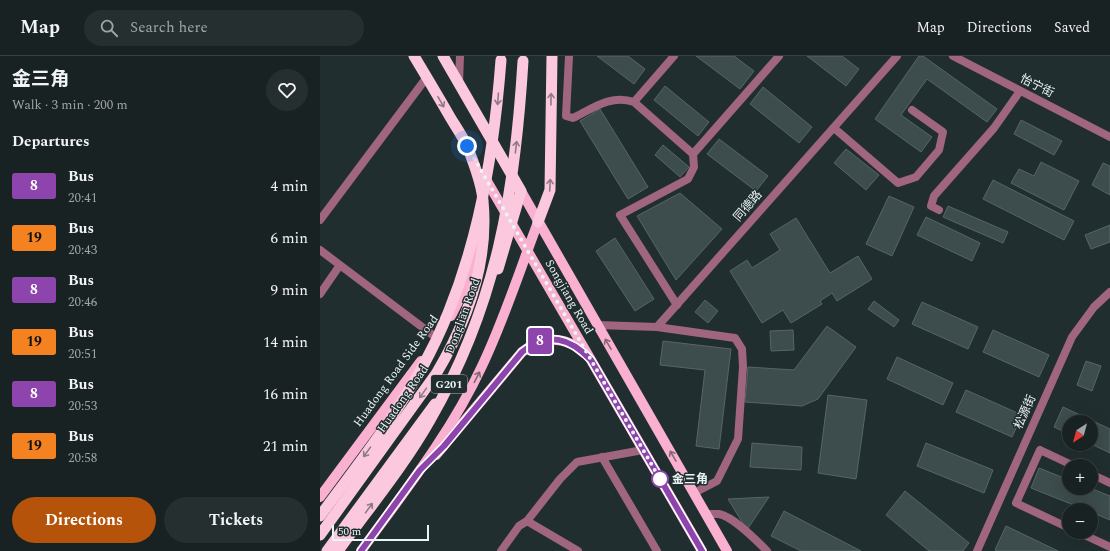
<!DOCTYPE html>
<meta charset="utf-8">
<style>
:root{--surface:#192223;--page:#262f30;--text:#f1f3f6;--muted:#9fa4a6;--line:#373f41;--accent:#b45309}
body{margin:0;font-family:Spectral,"Noto Sans SC",serif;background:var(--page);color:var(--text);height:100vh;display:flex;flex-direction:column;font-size:15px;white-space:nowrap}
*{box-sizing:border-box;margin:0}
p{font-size:13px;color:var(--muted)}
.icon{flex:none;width:22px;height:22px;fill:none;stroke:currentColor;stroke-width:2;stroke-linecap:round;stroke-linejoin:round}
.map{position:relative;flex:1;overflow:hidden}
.panel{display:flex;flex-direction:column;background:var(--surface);width:320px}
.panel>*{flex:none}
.badge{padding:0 8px;border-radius:3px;font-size:14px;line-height:26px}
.needle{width:26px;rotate:216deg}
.tools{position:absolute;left:742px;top:359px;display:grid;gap:8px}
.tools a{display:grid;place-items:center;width:36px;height:36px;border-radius:50%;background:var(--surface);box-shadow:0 4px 16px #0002,0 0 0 1px var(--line);font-size:20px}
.scale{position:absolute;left:12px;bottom:10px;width:97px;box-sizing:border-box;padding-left:4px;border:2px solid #ecf5f5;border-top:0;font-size:11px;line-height:14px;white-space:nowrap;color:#ecf5f5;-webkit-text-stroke:3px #212e2f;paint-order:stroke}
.you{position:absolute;width:20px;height:20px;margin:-10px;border:3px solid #fff;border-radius:50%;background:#1a73e8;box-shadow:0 0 0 6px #1a73e833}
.map>.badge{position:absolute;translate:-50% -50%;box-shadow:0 0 0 2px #fff}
h2{padding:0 12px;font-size:15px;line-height:36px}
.round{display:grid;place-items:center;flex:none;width:42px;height:42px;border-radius:21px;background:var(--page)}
.headline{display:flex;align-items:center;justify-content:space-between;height:68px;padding:0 12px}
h1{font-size:19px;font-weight:700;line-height:30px}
.primary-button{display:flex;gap:8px;margin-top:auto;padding:8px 12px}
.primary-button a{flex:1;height:46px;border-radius:24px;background:var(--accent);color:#fff;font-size:16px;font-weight:700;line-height:46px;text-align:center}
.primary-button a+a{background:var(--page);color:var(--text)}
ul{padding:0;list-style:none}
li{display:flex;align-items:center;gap:12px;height:52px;padding:0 12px}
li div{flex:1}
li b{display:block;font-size:15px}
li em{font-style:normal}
li .badge{min-width:44px;font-weight:700;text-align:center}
header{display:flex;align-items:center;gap:24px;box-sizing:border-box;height:56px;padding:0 20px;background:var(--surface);border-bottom:1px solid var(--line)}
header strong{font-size:19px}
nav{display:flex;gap:22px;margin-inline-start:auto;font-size:14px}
.search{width:280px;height:36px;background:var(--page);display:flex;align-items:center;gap:10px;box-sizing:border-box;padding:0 14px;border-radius:22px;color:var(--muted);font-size:15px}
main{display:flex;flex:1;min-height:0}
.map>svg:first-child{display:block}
.building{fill:#3d4c4c;stroke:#566566}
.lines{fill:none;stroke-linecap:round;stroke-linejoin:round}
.service{stroke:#a0657f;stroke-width:8}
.minor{stroke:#a0657f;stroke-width:8}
.tertiary{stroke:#a0657f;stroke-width:8}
.primary{stroke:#fab0d0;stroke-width:10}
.trunk{stroke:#fcc8de;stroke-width:11}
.trunk-bridge{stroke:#fcc8de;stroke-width:11}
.oneway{stroke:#8e7b86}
.oneway2{stroke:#836877}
.line-casing{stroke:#fff;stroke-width:9}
.line{stroke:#8e44ad;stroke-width:6}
.walk{stroke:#ecf5f5;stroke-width:4;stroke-dasharray:0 7.2}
.stop-dot{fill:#fff;stroke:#8e44ad;stroke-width:2}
.labels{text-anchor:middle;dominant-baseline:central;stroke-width:3;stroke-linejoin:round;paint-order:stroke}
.shield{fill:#212e2f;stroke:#afb9ba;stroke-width:1}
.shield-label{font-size:11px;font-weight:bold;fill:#ecf5f5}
.street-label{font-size:12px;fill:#ecf5f5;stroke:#212e2f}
.stop-label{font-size:12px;font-weight:bold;fill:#ecf5f5;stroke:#212e2f;text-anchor:start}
</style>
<header>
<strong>Map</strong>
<div class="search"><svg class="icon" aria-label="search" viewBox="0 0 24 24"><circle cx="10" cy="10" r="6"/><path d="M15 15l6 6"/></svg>Search here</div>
<nav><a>Map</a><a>Directions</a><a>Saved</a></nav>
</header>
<main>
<section class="panel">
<div class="headline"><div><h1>金三角</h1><p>Walk · 3 min · 200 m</p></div><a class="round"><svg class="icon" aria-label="heart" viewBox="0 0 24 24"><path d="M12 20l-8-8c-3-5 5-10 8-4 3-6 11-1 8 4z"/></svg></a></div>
<h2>Departures</h2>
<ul>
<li><span class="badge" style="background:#8e44ad;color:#fff">8</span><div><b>Bus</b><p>20:41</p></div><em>4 min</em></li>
<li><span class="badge" style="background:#f58220;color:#111">19</span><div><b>Bus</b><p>20:43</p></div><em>6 min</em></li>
<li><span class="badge" style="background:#8e44ad;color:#fff">8</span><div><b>Bus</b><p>20:46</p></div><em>9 min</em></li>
<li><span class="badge" style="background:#f58220;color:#111">19</span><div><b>Bus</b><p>20:51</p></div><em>14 min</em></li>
<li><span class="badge" style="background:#8e44ad;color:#fff">8</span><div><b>Bus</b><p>20:53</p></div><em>16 min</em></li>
<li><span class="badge" style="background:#f58220;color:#111">19</span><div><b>Bus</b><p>20:58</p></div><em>21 min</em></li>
</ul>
<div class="primary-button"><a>Directions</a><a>Tickets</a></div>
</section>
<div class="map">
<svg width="790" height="495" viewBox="0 0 790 495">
<rect width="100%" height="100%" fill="#212e2f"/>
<path class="building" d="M277 0H308L325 13 314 28Z
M376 0H414L434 15 420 33Z
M487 0H522L539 13 526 30Z
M599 0H603L677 53 667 66 607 23 581 59 612 81 601 96 555 63Z
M345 30 389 66 378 80 334 44Z
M443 31 492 71 479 87 430 48Z
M280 53 328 131 308 143 260 65Z
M701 64 742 85 734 99 694 78Z
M399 83 448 120 436 135 387 98Z
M343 89 369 111 360 121 335 99Z
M526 93 559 119 546 134 514 107Z
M721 106 759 125 744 154 691 127 699 113 714 120Z
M783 107 790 110V139L772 129Z
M673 124 754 165 744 184 663 143Z
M360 137 402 173 356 224 317 160Z
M569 140 594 151 572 200 546 188Z
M628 150 688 176 683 187 623 161Z
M606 161 660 187 652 205 597 179Z
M476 162 510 217 538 200 552 223 517 245 512 237 500 245 502 248 471 267 463 254 442 267 410 215 427 204 432 212 460 194 450 178Z
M790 169V186L771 193 765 179Z
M295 182 334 243 315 255 276 195Z
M385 244 398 255 388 267 375 256Z
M554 245 579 264 574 271 548 253Z
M602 246 658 271 648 293 592 268Z
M507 270 536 291 498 343 482 350 425 346 428 311 474 314Z
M473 274 474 294 451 295 450 275Z
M673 274 729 299 719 321 663 296Z
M343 285 411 293 399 393 376 390 385 314 340 309Z
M577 301 633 327 623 349 567 323Z
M766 305 781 310 772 335 757 329Z
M646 334 702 359 692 381 636 356Z
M508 339 547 344 536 423 498 417Z
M743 351 790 373V397L771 388V366H749V378L734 371Z
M432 387 482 391 481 414 430 411Z
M606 387 673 414 664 437 597 410Z
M719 412 749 424V432H770L790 440V464L771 456V454H766L711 432Z
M585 435 649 487 643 495H609L566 459Z
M449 441 427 474 408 443Z
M464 455 541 495H481L451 480Z
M686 470 738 495H678L675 494Z"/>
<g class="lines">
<path class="service" d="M514 72 578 127 596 121 619 94 623 76 592 54
M619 154 611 150 614 140 674 72 700 35
M357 249 300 159 368 123 374 111 373 98
M337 271 415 282 422 293 423 311 418 383 397 425 374 437
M282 401 337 495
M771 418 790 427
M749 472 696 447 720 394 754 410
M758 476 790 491"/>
<path class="minor" d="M249 0 246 60 253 62C273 52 291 38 314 46L354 0
M139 27 140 0
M314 46 373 98 459 0
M0 164 107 21
M0 194 118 283
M0 238 20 209
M277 269 337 271 577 0
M386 458C390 458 395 458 399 458 414 461 436 484 447 495
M207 465 258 495
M181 495 199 470 207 465 240 423 257 406 323 394
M657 495 752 281 774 251 790 236"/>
<path class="tertiary" d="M633 0 790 81"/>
<path class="primary" d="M164 120 382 495
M201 135 407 495
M131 260 146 230 159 187
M116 399 202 296C222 280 245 279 264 297
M0 441 101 305
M41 495C84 436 131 377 162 310 184 264 200 214 218 166"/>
<path class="trunk" d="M123 0 201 135 178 213
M218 166 230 134 232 0
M0 479 116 318C147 266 169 206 163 145 162 127 154 109 148 92 143 81 136 71 130 61 118 40 106 20 94 0
M7 495 115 348"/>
<path class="trunk-bridge" d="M0 460C36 411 74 363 103 310 154 217 173 109 181 4
M18 495C49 452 84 410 110 364 177 248 195 137 203 5"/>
</g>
<defs><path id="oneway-shaft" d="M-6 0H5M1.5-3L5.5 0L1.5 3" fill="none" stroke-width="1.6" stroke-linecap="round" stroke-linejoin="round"/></defs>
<g class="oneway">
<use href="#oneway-shaft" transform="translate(178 43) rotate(94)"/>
<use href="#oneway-shaft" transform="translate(231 43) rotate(-89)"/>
<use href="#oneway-shaft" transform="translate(121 46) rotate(60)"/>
<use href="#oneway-shaft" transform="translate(196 91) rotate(-84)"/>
<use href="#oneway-shaft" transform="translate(230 129) rotate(-87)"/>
<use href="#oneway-shaft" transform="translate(103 337) rotate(125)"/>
<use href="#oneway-shaft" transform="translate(47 396) rotate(126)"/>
<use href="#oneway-shaft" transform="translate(49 452) rotate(-54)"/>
</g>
<g class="oneway2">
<use href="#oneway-shaft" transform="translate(288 288) rotate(-120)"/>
<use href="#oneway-shaft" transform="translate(157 321) rotate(-63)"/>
<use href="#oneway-shaft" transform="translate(353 400) rotate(-120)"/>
</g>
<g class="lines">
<g class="line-casing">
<path id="line" d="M41 495 100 414 124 390 202 296C228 275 250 282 271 304L382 495"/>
</g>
<use href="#line" class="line"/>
<path class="walk" d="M147 90 340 423"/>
</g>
<circle class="stop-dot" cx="340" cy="423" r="8"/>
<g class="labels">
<rect class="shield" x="111" y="319" width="36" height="18" rx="3"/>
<g class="shield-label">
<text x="129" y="328">G201</text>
</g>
<g class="street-label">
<text transform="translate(717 30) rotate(27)">怡宁街</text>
<text transform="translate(428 150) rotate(-49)">同德路</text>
<text transform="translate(249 241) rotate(60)">Songjiang Road</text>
<text transform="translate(143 260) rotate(-70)">Donglian Road</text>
<text transform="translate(76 315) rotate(-54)">Huadong Road Side Road</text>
<text transform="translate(83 343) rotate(-55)">Huadong Road</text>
<text transform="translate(705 356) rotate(-66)">松源街</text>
</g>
<g class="stop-label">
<text x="352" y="423">金三角</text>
</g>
</g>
</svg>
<div class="tools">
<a><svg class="needle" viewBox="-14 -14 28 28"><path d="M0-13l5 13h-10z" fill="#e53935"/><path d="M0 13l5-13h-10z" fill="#9fa4a6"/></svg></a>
<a>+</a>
<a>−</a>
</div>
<div class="scale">50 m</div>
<div class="you" style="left:147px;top:90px"></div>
<b class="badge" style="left:220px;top:285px;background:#8e44ad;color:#fff">8</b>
</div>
</main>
